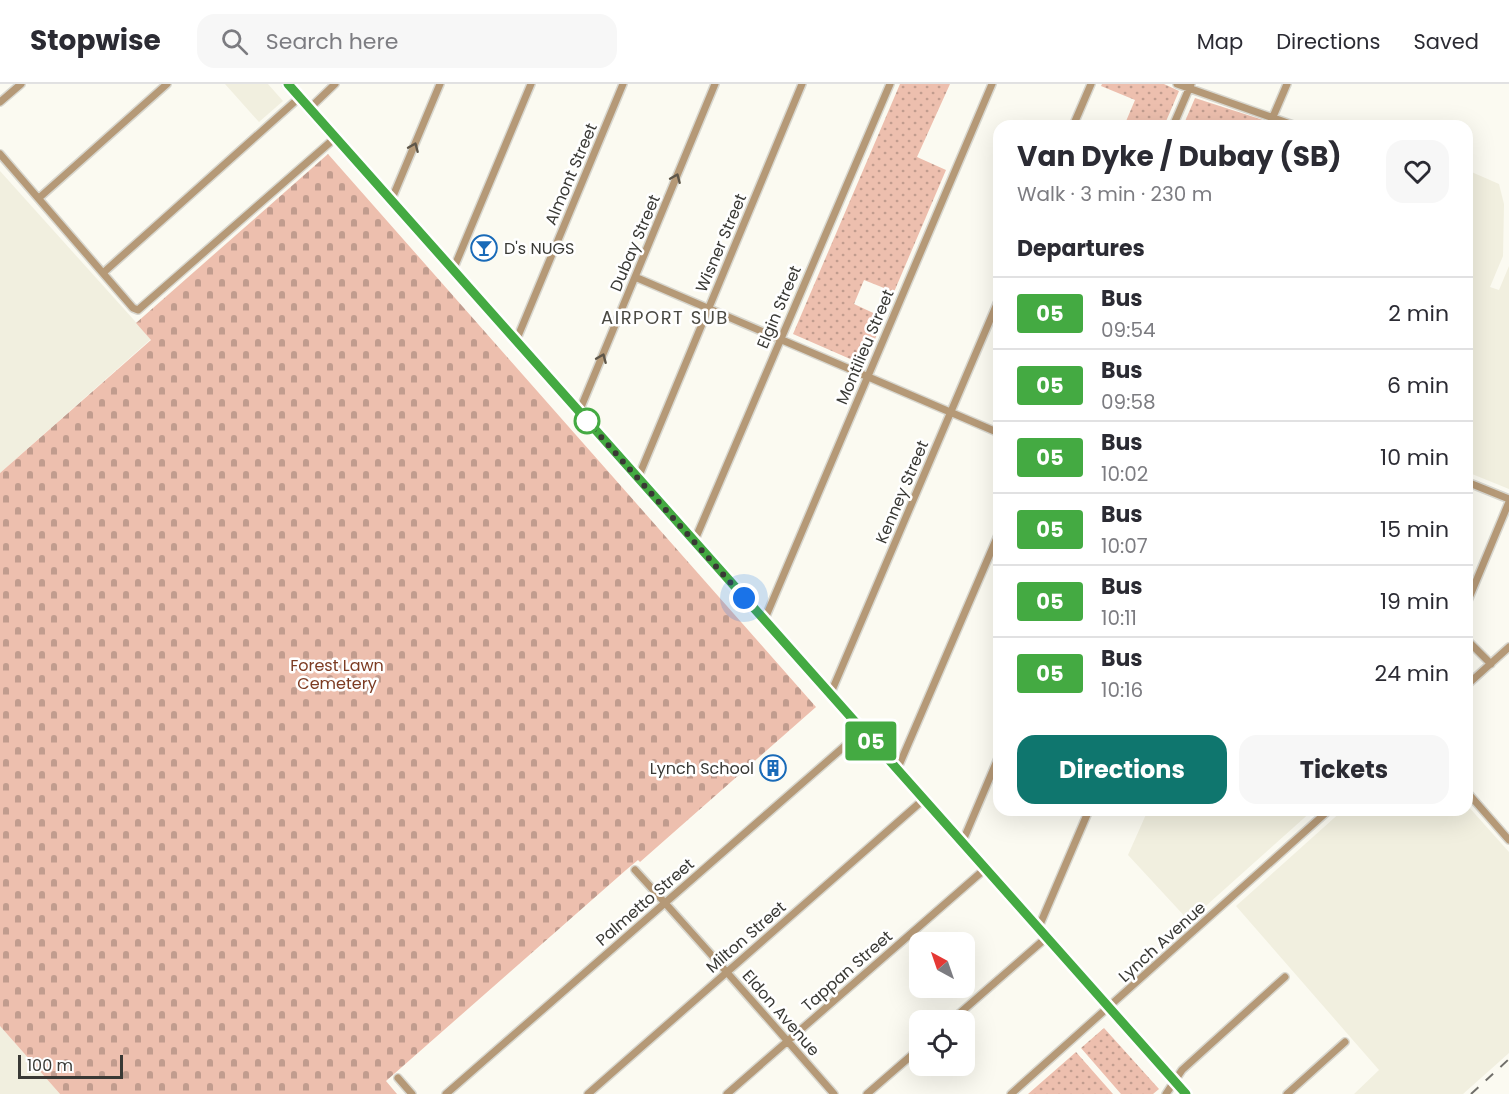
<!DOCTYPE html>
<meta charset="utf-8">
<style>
:root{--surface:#fff;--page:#f7f7f7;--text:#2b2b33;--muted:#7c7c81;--line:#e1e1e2;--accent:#0f766e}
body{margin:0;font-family:Poppins,sans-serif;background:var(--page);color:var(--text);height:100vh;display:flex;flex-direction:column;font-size:22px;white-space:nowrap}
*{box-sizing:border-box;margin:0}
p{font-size:20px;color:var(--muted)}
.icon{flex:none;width:33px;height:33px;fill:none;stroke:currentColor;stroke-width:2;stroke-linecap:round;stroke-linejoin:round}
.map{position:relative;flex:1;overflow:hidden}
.details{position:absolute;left:993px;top:36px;width:480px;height:696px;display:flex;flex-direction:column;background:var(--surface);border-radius:18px;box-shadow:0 6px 24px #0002}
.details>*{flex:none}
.badge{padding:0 12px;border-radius:4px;font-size:21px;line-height:39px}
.needle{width:39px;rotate:320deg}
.tools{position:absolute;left:909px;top:848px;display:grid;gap:12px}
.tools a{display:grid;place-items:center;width:66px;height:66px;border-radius:12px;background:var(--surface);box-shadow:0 6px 24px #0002;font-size:30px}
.scale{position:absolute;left:18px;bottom:15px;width:105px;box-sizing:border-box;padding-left:6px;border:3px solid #393935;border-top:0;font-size:16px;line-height:21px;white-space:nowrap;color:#393935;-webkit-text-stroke:4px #fff;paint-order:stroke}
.you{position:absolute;width:30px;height:30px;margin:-15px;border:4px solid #fff;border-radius:50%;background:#1a73e8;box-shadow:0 0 0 9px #1a73e833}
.map>.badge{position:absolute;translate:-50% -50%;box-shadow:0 0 0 3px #fff}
h2{padding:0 24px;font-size:22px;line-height:54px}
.round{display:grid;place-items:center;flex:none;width:63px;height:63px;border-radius:18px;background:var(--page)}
.summary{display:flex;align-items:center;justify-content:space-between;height:102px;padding:0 24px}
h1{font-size:28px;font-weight:700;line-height:45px}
.primary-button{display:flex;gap:12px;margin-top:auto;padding:12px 24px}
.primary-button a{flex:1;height:69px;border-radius:18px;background:var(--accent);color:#fff;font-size:24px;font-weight:700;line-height:69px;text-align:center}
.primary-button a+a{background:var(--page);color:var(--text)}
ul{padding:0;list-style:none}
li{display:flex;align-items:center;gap:18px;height:72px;padding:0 24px;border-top:2px solid var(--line)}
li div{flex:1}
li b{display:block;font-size:22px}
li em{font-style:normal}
li .badge{min-width:66px;font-weight:700;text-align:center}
header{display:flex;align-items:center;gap:36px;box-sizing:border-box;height:84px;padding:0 30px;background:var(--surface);border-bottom:2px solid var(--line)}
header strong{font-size:28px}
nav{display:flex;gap:33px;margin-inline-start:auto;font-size:21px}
.search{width:420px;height:54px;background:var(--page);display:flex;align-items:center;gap:15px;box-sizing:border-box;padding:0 21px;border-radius:18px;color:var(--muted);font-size:22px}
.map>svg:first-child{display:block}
.built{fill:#f1efdf}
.grass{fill:url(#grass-dots)}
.cemetery{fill:url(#cemetery-stones)}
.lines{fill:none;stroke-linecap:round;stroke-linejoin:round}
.minor-casing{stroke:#d8d7cf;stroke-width:10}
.major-casing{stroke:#d8d7cf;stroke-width:12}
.minor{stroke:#b59977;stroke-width:7}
.major{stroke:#724b12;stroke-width:9}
.rail{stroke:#706f6a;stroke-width:2;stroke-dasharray:10 10;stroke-linecap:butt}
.oneway{stroke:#5e5649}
.line-casing{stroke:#fff;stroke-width:14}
.line{stroke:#44aa42;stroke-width:9}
.walk{stroke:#393935;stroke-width:6;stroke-dasharray:0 10.8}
.stop-dot{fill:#fff;stroke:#44aa42;stroke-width:3}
.labels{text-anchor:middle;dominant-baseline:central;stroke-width:5;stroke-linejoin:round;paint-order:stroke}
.street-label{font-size:16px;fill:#393935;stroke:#fff}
.poi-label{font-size:16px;fill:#393935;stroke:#fff;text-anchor:start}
.park-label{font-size:16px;fill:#7c3b22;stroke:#fff}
.neighbourhood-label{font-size:18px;letter-spacing:1.5px;fill:#4b4a43;stroke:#fff}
</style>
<header>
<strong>Stopwise</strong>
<div class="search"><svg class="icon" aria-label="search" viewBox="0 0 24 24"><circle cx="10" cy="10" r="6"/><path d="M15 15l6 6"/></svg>Search here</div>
<nav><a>Map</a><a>Directions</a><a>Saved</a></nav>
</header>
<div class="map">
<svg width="1509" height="1010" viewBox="0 0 1509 1010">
<defs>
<pattern id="grass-dots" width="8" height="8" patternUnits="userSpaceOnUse" patternTransform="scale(1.5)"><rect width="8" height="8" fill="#edbfae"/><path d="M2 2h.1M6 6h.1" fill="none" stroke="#c19c8e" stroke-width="1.8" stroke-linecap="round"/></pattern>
<pattern id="cemetery-stones" width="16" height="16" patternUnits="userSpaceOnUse" patternTransform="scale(1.5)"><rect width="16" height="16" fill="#edbfae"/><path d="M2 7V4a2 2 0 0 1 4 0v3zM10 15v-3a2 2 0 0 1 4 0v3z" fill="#c19c8e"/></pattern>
</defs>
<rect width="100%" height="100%" fill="#fbfaf1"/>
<path class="built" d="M225 0H268L283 17 259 38Z
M1467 86 1499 100 1504 120 1503 172 1490 203 1499 206 1509 182V405L1467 388Z
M0 87 151 255 0 389Z
M1467 721 1509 768V969L1463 1010H1354L1379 986 1236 822 1343 726H1467Z
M1148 726H1313L1189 837 1128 771Z
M0 942 60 1010H0Z"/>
<path class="grass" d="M900 0H950L917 73 946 86 894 208 864 196 854 220 884 234 864 281 793 250Z
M1102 0H1164L1179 7 1164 42H1124L1135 16 1101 2Z
M1195 14 1263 36 1260 42H1183Z
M1104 944 1159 1005 1153 1010H1121L1081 964Z
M1076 968 1113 1010H1028Z"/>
<path class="cemetery" d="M328 70 816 623 640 778 638 776 626 786 386 997 397 1010H60L0 942V389L151 256 136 239Z"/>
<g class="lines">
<g class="minor-casing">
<path id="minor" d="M1177 0 1296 42
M0 18 21 0
M309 25 335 0
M1073 42 1091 0
M1173 42 1191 0
M1269 42 1287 0
M0 70 133 224 138 226 335 54
M39 114 167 0
M391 117 440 0
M453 186 531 0
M103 189 300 13
M635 193 999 349
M516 257 623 0
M579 328 715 0
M638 394 802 0
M1467 398 1509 415
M694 458 890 0
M1467 519 1509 418
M764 537 992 0
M1467 556 1491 580
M1467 601 1509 563
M830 611 999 215
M897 686 999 449
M1467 708 1509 756
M962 759 999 672
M635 786C703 860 768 935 834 1010
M1038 845 1089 726
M952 936 1046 854
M398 994 412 1010
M446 1010 862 647
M588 1010 923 716
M727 1010 985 785
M867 1010 920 964
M1011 1010 1329 726
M1166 1010 1182 986 1285 893
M1287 1010 1345 958"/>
</g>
<g class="major-casing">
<path id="major" d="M287 0 1186 1010"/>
</g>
<use href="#minor" class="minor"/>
<use href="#major" class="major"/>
<path class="rail" d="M1471 1010 1509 975"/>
</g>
<defs><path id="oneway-chevron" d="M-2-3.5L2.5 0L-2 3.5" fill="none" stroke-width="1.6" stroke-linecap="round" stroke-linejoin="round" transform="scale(1.5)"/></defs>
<g class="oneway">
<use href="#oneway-chevron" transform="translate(414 63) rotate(-67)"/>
<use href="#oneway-chevron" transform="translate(676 94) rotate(-67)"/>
<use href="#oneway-chevron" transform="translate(602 274) rotate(-67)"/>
</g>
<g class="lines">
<g class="line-casing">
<path id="line" d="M288 0 1186 1010"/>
</g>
<use href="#line" class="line"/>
<path class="walk" d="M587 337 744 514"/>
</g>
<defs>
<g id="bar-ring" transform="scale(1.35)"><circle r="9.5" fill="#fff" stroke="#196ab8" stroke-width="1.5"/><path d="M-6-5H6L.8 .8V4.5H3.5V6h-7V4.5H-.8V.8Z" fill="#196ab8"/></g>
<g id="building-ring" transform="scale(1.35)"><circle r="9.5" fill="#fff" stroke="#196ab8" stroke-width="1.5"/><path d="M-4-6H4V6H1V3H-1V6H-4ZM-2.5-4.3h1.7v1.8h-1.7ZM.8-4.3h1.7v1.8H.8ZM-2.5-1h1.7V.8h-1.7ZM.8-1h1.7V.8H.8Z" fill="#196ab8"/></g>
</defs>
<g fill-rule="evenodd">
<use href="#bar-ring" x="484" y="164"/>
<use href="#building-ring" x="773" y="684"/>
</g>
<circle class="stop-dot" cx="587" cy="337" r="12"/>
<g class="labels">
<g class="street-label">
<text transform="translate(571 90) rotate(-67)">Almont Street</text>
<text transform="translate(635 159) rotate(-67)">Dubay Street</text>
<text transform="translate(721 159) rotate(-67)">Wisner Street</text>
<text transform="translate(779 223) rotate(-67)">Elgin Street</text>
<text transform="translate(865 263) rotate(-67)">Montilieu Street</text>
<text transform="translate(902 408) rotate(-67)">Kenney Street</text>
<text transform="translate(645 818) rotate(-41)">Palmetto Street</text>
<text transform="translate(746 853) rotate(-41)">Milton Street</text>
<text transform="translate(1162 858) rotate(-42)">Lynch Avenue</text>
<text transform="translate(847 887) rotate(-41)">Tappan Street</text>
<text transform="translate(781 929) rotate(49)">Eldon Avenue</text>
</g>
<g class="poi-label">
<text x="504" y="164">D's NUGS</text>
<text x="754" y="684" text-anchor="end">Lynch School</text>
</g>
<g class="park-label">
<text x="337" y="581">Forest Lawn<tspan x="337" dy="18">Cemetery</tspan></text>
</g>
<g class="neighbourhood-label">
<text x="665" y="233">AIRPORT SUB</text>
</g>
</g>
</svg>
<div class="tools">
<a><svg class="needle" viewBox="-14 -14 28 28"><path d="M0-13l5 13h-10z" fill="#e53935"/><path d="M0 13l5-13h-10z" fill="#7c7c81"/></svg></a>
<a><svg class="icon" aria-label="locate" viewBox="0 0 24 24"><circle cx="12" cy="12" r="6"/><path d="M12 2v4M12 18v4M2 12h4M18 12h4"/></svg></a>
</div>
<div class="scale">100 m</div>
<div class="you" style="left:744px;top:514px"></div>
<b class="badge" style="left:871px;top:657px;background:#44aa42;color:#fff">05</b>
<section class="details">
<div class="summary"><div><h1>Van Dyke / Dubay (SB)</h1><p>Walk · 3 min · 230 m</p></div><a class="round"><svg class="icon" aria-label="heart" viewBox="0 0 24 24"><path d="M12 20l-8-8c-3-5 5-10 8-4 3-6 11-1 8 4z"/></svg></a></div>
<h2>Departures</h2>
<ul>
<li><span class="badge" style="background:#44aa42;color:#fff">05</span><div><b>Bus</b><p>09:54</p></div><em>2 min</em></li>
<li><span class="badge" style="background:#44aa42;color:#fff">05</span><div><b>Bus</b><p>09:58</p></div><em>6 min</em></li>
<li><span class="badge" style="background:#44aa42;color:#fff">05</span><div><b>Bus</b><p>10:02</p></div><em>10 min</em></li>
<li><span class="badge" style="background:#44aa42;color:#fff">05</span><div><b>Bus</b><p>10:07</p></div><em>15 min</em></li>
<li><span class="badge" style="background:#44aa42;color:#fff">05</span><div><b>Bus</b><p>10:11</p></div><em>19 min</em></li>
<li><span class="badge" style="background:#44aa42;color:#fff">05</span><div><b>Bus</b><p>10:16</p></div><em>24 min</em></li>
</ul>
<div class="primary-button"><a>Directions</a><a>Tickets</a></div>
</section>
</div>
